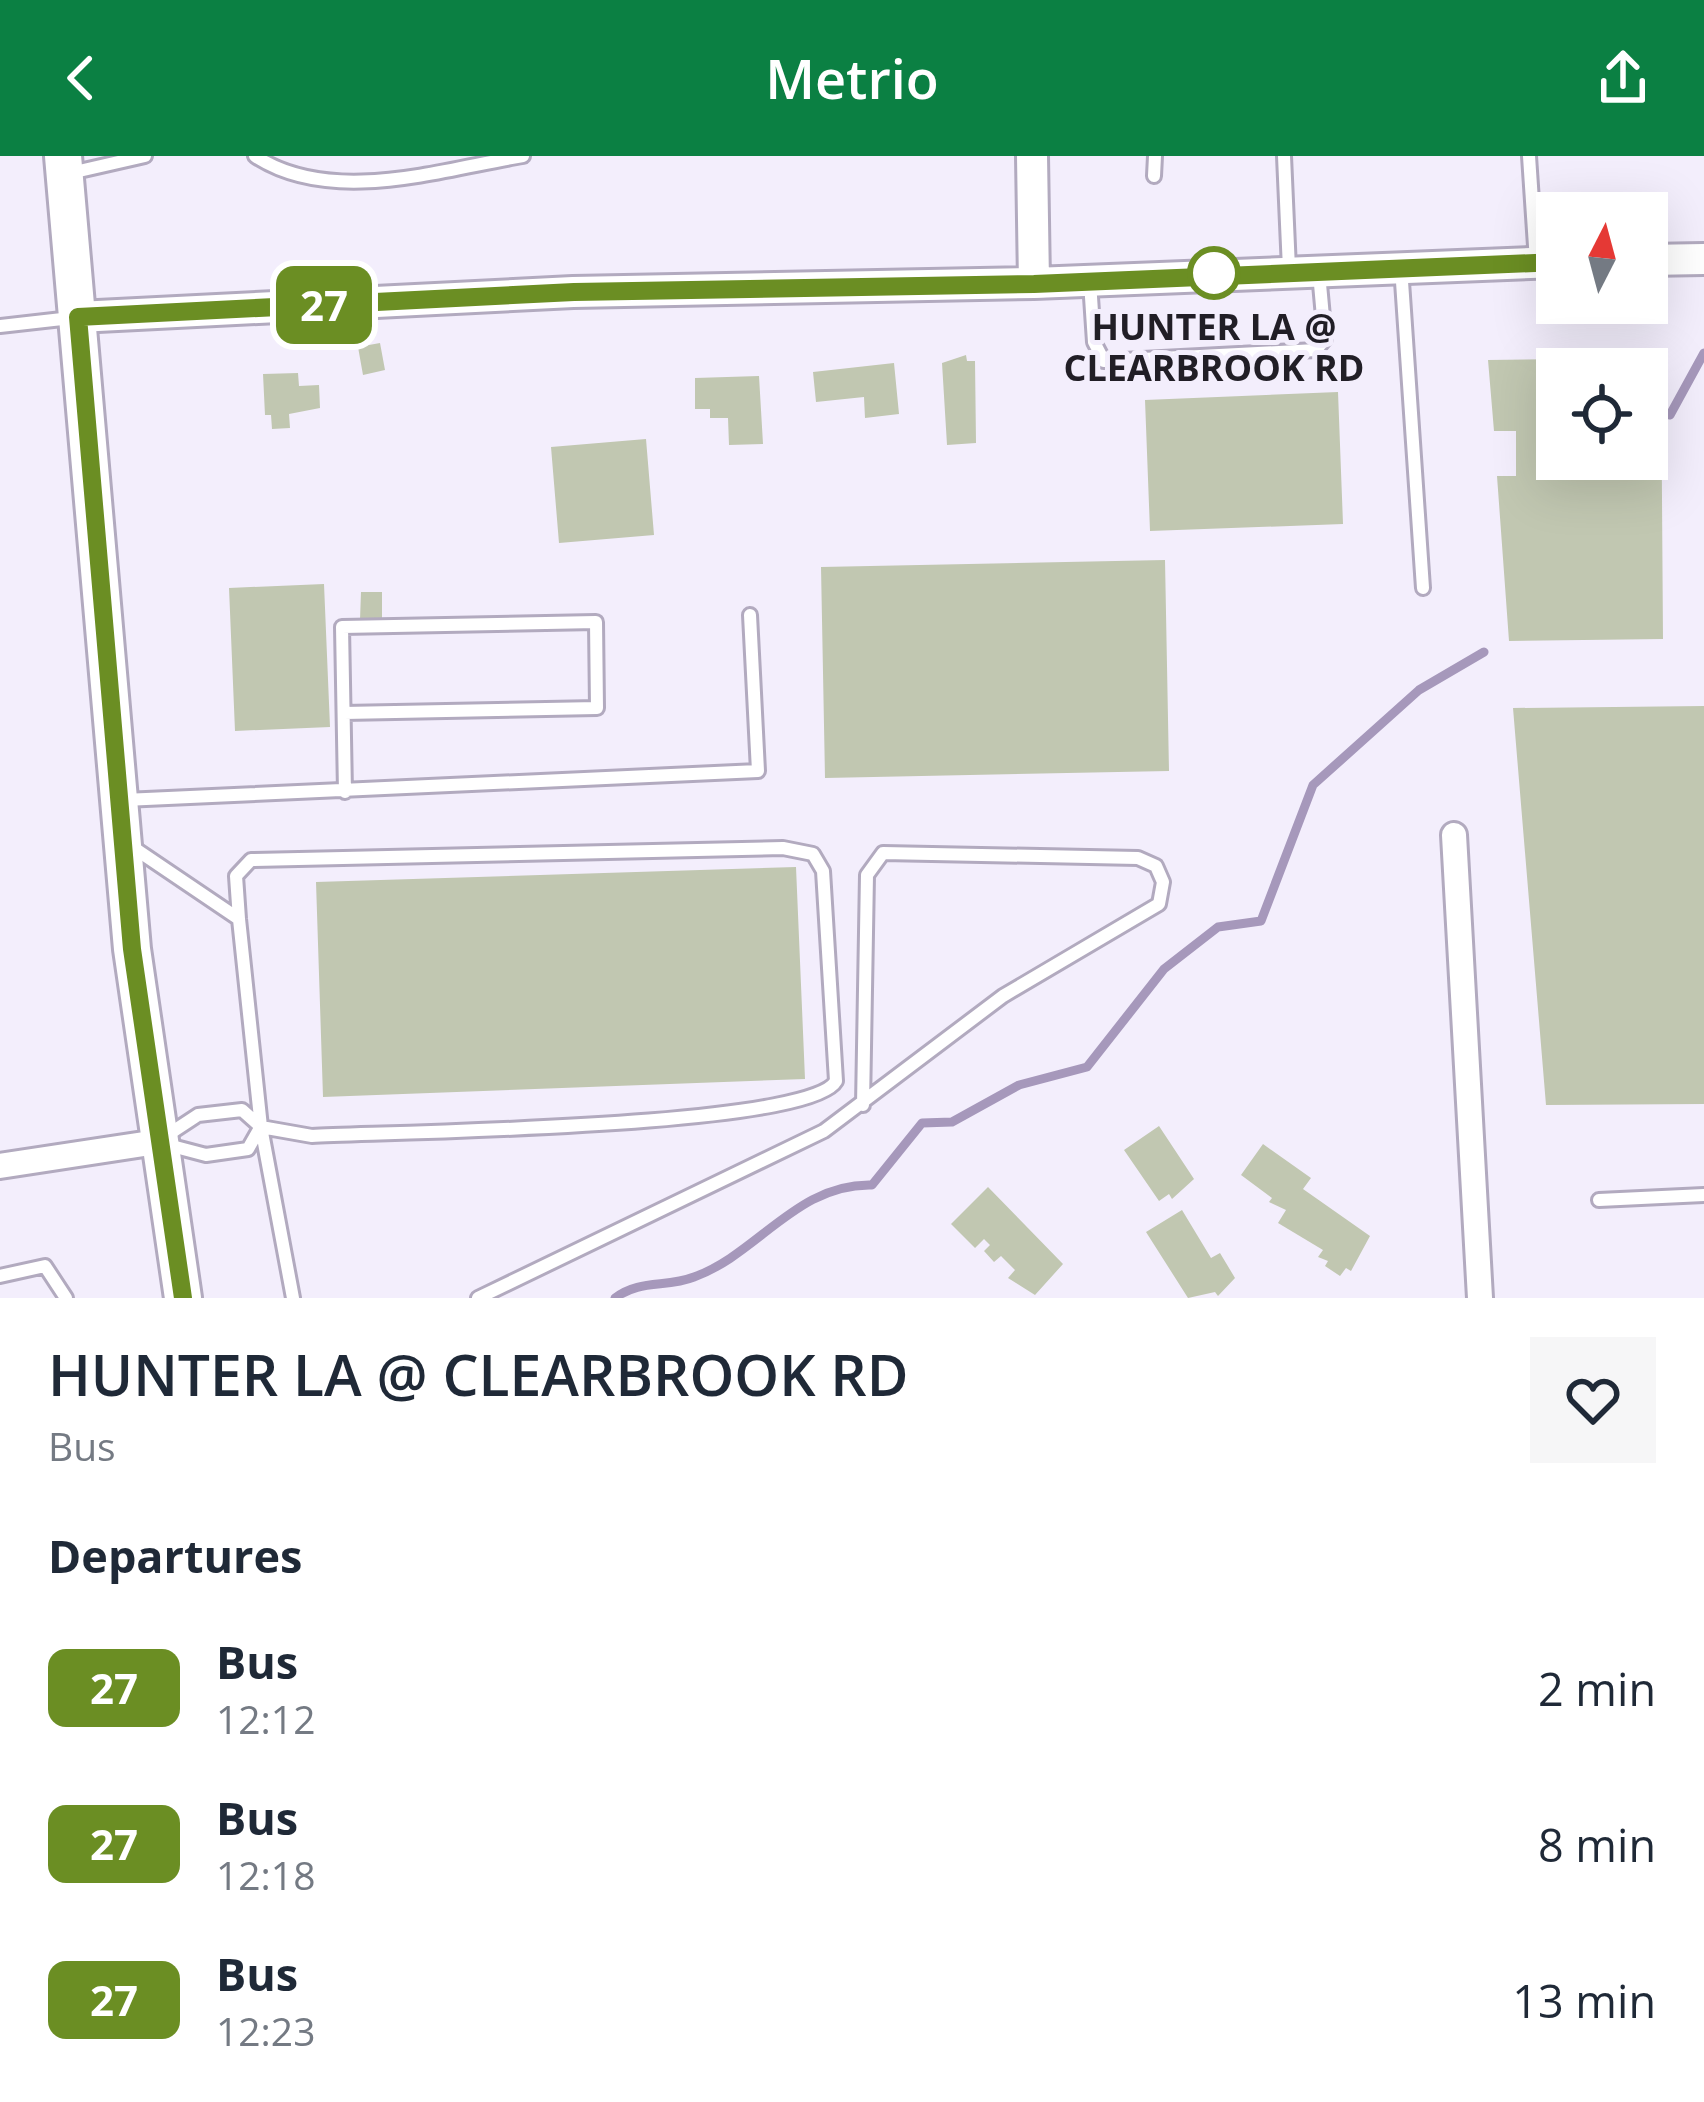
<!DOCTYPE html>
<style>
:root{--surface:#fff;--page:#f6f6f7;--text:#1f2937;--muted:#747a83;--accent:#0b8043}
body{margin:0;font-family:"Open Sans",sans-serif;background:var(--page);color:var(--text);height:100vh;display:flex;flex-direction:column;font-size:45px;white-space:nowrap}
*{box-sizing:border-box;margin:0}
p{font-size:39px;color:var(--muted)}
.icon{flex:none;width:66px;height:66px;fill:none;stroke:currentColor;stroke-width:2;stroke-linecap:round;stroke-linejoin:round}
.map{position:relative;height:1142px;overflow:hidden}
.sheet{display:flex;flex-direction:column;background:var(--surface);flex:1}
.sheet>*{flex:none}
.badge{padding:0 24px;border-radius:18px;font-size:42px;line-height:78px}
.needle{width:78px;rotate:6deg}
.controls{position:absolute;left:1536px;top:36px;display:grid;gap:24px}
.controls a{display:grid;place-items:center;width:132px;height:132px;border-radius:0px;background:var(--surface);box-shadow:0 12px 48px #0002;font-size:60px}
.map>.badge{position:absolute;translate:-50% -50%;box-shadow:0 0 0 6px #fff}
h2{padding:0 48px;font-size:45px;line-height:108px}
.round{display:grid;place-items:center;flex:none;width:126px;height:126px;border-radius:0px;background:var(--page)}
.headline{display:flex;align-items:center;justify-content:space-between;height:204px;padding:0 48px}
h1{font-size:57px;font-weight:600;line-height:90px}
ul{padding:0;list-style:none}
li{display:flex;align-items:center;gap:36px;height:156px;padding:0 48px}
li div{flex:1}
li b{display:block;font-size:45px}
li em{font-style:normal}
li .badge{min-width:132px;font-weight:700;text-align:center}
header{display:flex;justify-content:space-between;align-items:center;height:156px;padding:0 48px;background:var(--accent);color:#fff;font-size:54px;font-weight:600}
.map>svg:first-child{display:block}
.lines{fill:none;stroke-linecap:round;stroke-linejoin:round}
.stream{stroke:#a698bb;stroke-width:9}
.building{fill:#c1c7b1;fill-rule:evenodd}
.service-casing{stroke:#b2aabf;stroke-width:18}
.minor-casing{stroke:#b2aabf;stroke-width:30}
.tertiary-casing{stroke:#b2aabf;stroke-width:36}
.primary-casing{stroke:#b2aabf;stroke-width:42}
.service{stroke:#fff;stroke-width:12}
.minor{stroke:#fff;stroke-width:24}
.tertiary{stroke:#fff;stroke-width:30}
.primary{stroke:#fff;stroke-width:36}
.line-casing{stroke:#fff;stroke-width:27}
.line{stroke:#6b8e23;stroke-width:18}
.stop-dot{fill:#fff;stroke:#6b8e23;stroke-width:6}
.labels{text-anchor:middle;dominant-baseline:central;stroke-width:10;stroke-linejoin:round;paint-order:stroke}
.stop-label{font-size:36px;font-weight:bold;fill:#211e26;stroke:#f3eefc}
</style>
<header><svg class="icon" aria-label="back" viewBox="0 0 24 24"><path d="M15 5l-7 7 7 7"/></svg>Metrio<svg class="icon" aria-label="share" viewBox="0 0 24 24"><path d="M12 15V3M7 8l5-5 5 5M5 13v7h14v-7"/></svg></header>
<div class="map">
<svg width="1704" height="1142" viewBox="0 0 1704 1142">
<rect width="100%" height="100%" fill="#f3eefc"/>
<g class="lines">
<path class="stream" d="M1670 259 1704 197
M615 1142C640 1123 666 1132 694 1121 758 1098 797 1027 872 1029L922 967 952 966 1019 929 1087 911 1164 813 1218 771 1261 765 1313 629 1419 534 1484 496"/>
</g>
<path class="building" d="M380 187 385 214 363 219 358 191Z
M966 199 967 205H975L976 287 947 289 942 207Z
M1661 202 1663 483 1509 485 1497 320H1516V275H1494L1488 204ZM1557 213H1647V303H1557Z
M894 207 899 258 865 262 864 241 816 246 813 216Z
M298 217 299 230 319 229 320 252 289 258 290 272 272 273 271 259H265L263 218Z
M759 220 763 288 729 289 728 262H710V253H695V222Z
M1338 236 1343 368 1150 375 1145 244Z
M646 283 654 379 559 387 551 291Z
M1165 404 1169 615 825 622 821 411Z
M324 428 330 571 235 575 229 432Z
M361 436H382V464H360Z
M1704 550V948L1546 949 1513 552Z
M796 711 805 923 323 941 316 726Z
M1159 970 1194 1023 1172 1043 1169 1038 1159 1045 1124 994Z
M1263 988 1311 1022 1303 1033 1370 1080 1351 1115 1346 1112 1340 1120 1325 1110 1328 1105 1318 1101 1323 1094 1278 1067 1286 1054 1269 1046 1272 1042 1241 1019Z
M988 1031 1063 1108 1035 1139 1008 1122 1015 1114 1001 1100 994 1106 984 1095 990 1089 984 1083 975 1092 951 1068Z
M1182 1054 1211 1102 1220 1097 1235 1122 1218 1140 1215 1136 1188 1142 1146 1076Z"/>
<g class="lines">
<g class="service-casing">
<path id="service" d="M255 0C331 50 440 14 523 0
M1284 0 1289 113
M1529 0 1536 105
M66 18 145 0
M1154 20 1155 0
M1401 111 1423 432
M1090 126 1094 186 1104 205 1316 194 1325 183 1319 117
M0 170 71 162
M344 557 597 552 596 466 342 471 345 636
M124 644 758 615 750 459
M131 690 239 763
M163 982 198 959 242 954 261 971 312 980C386 976 810 972 836 925L823 715 813 698 783 692 251 704 236 720 239 763 261 971 293 1142
M168 989 206 999 248 993 260 972
M1599 1044 1704 1039
M0 1120 45 1110 66 1142
M478 1142 824 975 1003 840 1159 748 1163 726 1156 710 1138 702 883 697 867 719 863 949"/>
</g>
<g class="minor-casing">
<path id="minor" d="M1454 679 1480 1142
M0 1010 157 986"/>
</g>
<g class="tertiary-casing">
<path id="tertiary" d="M1032 0 1034 127
M1647 104 1704 103
M78 161 573 136 1034 127 1557 106"/>
</g>
<g class="primary-casing">
<path id="primary" d="M63 0 132 793 183 1142"/>
</g>
<use href="#service" class="service"/>
<use href="#minor" class="minor"/>
<use href="#tertiary" class="tertiary"/>
<use href="#primary" class="primary"/>
</g>
<g class="lines">
<g class="line-casing">
<path id="line" d="M183 1142 132 793 78 161 574 136 1034 128 1557 106"/>
</g>
<use href="#line" class="line"/>
</g>
<circle class="stop-dot" cx="1214" cy="117" r="24"/>
<g class="labels">
<g class="stop-label">
<text x="1214" y="170">HUNTER LA @<tspan x="1214" dy="41">CLEARBROOK RD</tspan></text>
</g>
</g>
</svg>
<div class="controls">
<a><svg class="needle" viewBox="-14 -14 28 28"><path d="M0-13l5 13h-10z" fill="#e53935"/><path d="M0 13l5-13h-10z" fill="#747a83"/></svg></a>
<a><svg class="icon" aria-label="locate" viewBox="0 0 24 24"><circle cx="12" cy="12" r="6"/><path d="M12 2v4M12 18v4M2 12h4M18 12h4"/></svg></a>
</div>
<b class="badge" style="left:324px;top:149px;background:#6b8e23;color:#fff">27</b>
</div>
<section class="sheet">
<div class="headline"><div><h1>HUNTER LA @ CLEARBROOK RD</h1><p>Bus</p></div><a class="round"><svg class="icon" aria-label="heart" viewBox="0 0 24 24"><path d="M12 20l-8-8c-3-5 5-10 8-4 3-6 11-1 8 4z"/></svg></a></div>
<h2>Departures</h2>
<ul>
<li><span class="badge" style="background:#6b8e23;color:#fff">27</span><div><b>Bus</b><p>12:12</p></div><em>2 min</em></li>
<li><span class="badge" style="background:#6b8e23;color:#fff">27</span><div><b>Bus</b><p>12:18</p></div><em>8 min</em></li>
<li><span class="badge" style="background:#6b8e23;color:#fff">27</span><div><b>Bus</b><p>12:23</p></div><em>13 min</em></li>
</ul>
</section>
